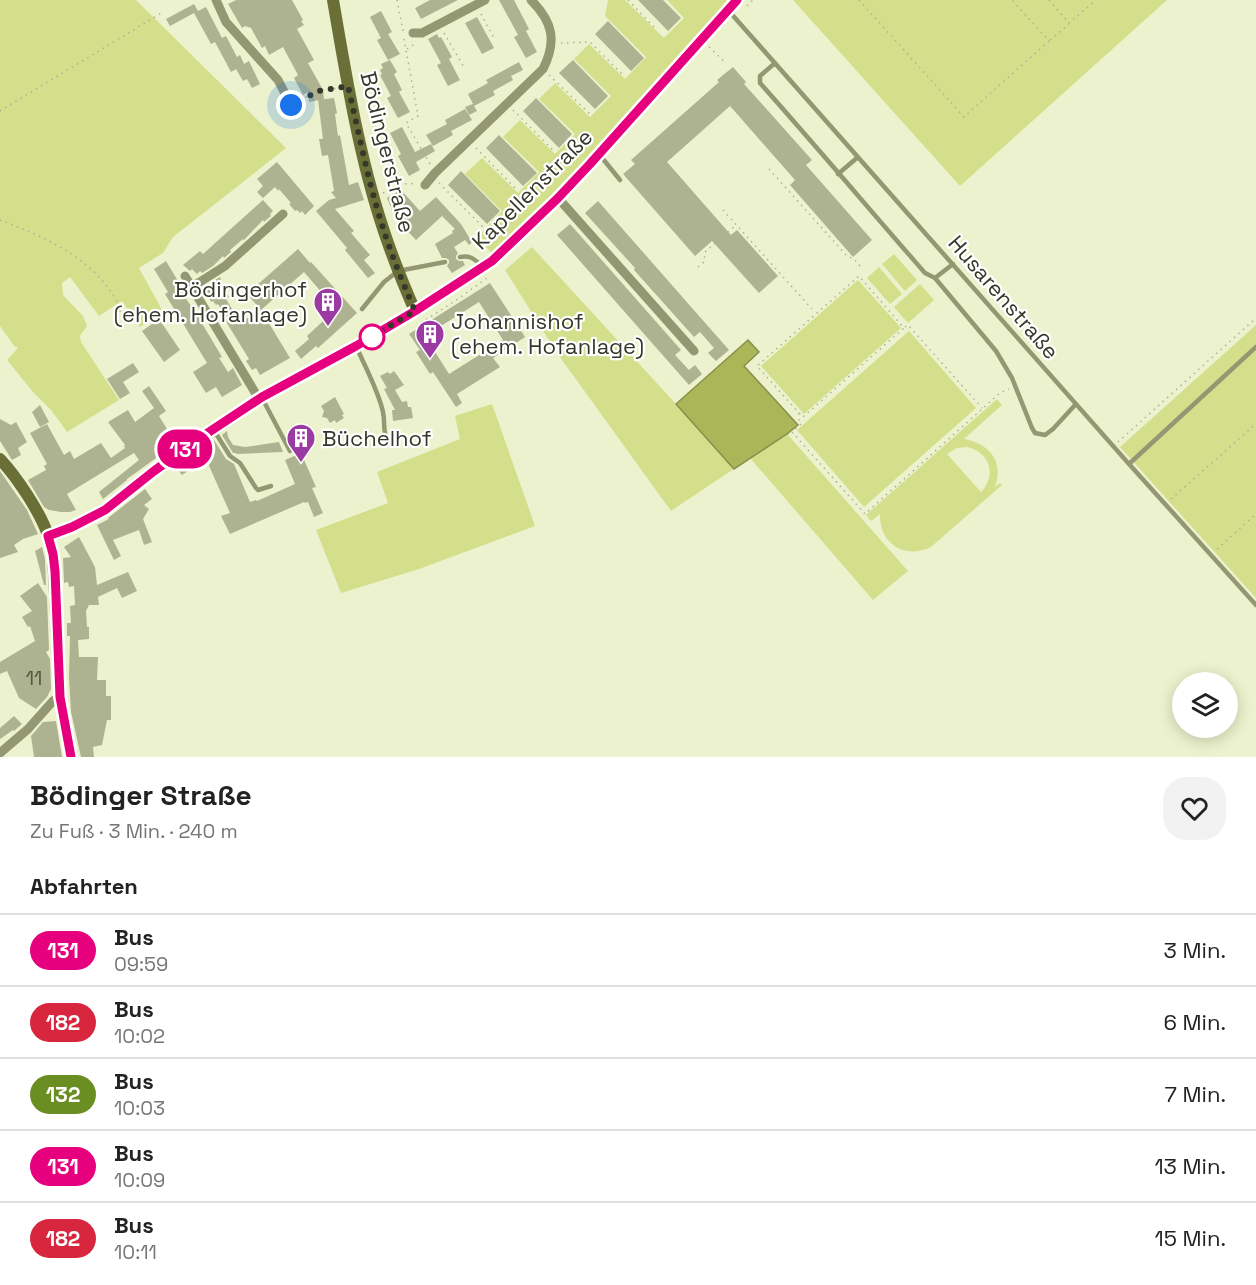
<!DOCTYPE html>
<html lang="de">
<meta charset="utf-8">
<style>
:root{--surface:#fff;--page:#f2f2f2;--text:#222;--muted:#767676;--line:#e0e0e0}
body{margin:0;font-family:"Space Grotesk",sans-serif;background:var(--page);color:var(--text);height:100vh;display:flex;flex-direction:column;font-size:22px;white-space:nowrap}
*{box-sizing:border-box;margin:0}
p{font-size:20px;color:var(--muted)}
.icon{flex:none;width:33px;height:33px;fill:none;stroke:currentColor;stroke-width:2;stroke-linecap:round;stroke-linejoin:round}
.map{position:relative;height:757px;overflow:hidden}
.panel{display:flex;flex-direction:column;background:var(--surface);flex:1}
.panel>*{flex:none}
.badge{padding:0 12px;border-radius:20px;font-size:21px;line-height:39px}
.tools{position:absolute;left:1172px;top:672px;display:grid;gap:12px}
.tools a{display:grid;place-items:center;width:66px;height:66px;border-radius:50%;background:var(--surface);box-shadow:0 3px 15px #0003;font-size:30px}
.you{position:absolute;width:30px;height:30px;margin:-15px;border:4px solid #fff;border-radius:50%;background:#1a73e8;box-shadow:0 0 0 9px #1a73e833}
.map>.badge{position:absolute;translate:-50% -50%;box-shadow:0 0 0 3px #fff}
h2{padding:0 30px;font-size:22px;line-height:54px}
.round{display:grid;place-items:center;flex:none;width:63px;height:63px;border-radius:24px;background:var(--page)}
.overview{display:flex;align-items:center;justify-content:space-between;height:102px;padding:0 30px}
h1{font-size:28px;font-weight:700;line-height:45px}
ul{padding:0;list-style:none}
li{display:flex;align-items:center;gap:18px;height:72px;padding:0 30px;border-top:2px solid var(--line)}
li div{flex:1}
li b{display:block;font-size:22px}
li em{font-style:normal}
li .badge{min-width:66px;font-weight:700;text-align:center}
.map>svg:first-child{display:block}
.green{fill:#d4df8c;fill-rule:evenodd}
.water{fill:#abb659;stroke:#88904b;stroke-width:1.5}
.building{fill:#adb390;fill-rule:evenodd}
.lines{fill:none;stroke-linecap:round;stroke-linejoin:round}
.path{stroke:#acb194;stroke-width:1.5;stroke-dasharray:1.5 4.5;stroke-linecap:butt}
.lane{stroke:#939873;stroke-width:4.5}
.street{stroke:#939873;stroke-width:9}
.secondary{stroke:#696f36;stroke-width:12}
.line-casing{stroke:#fff;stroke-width:14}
.line{stroke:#e6007e;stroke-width:9}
.walk{stroke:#353829;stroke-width:6;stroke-dasharray:0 10.8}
.stop-dot{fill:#fff;stroke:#e6007e;stroke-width:3}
.labels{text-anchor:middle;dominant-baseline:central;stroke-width:4.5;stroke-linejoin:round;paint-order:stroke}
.number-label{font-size:20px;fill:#535743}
.street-label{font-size:22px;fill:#353829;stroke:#fff}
.poi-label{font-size:22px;fill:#353829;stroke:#fff;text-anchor:start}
</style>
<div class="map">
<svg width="1256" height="757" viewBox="0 0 1256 757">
<rect width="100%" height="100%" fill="#ecf2cd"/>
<path class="green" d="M0 0H136L286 148 173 237 163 253 139 268 162 310 140 327 122 301 99 316 70 277 62 283 63 295 83 316 87 326 80 336 81 342 119 400 67 432 52 411 33 392 7 360 18 348 14 346 0 326Z
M608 0H625L664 38 684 18 667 0H726L730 4 555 195 494 256 477 237 502 211 465 174 482 158 518 193 539 172 503 137 520 120 555 154 575 134 539 99 555 83 590 117 611 96 574 59 589 44 625 79 646 57 605 16Z
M793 0H1167L960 186Z
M532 247 676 404 748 340 759 352 744 366 798 425 788 435 908 571 873 600 750 458 671 511 557 353 505 270Z
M894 254 917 280 905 291 882 264Z
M879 267 902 294 890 304 867 278Z
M858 280 901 328 804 414 761 366Z
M920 284 934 300 908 323 894 307Z
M1256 325V598L1120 447Z
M909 331 976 408 864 507 797 430Z
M997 399 1002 405 964 439C989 444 1004 460 995 487L1000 483 1002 485 931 547C904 560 879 543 880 514L871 521 866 515ZM967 447C990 452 997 475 981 492L947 454 957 448Z
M492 404 535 526 419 569 341 593 316 530 388 503 377 472 460 439 455 416Z"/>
<path class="water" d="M748 340 759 352 744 366 798 425 787 434 734 469 676 404Z"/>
<path class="building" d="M236 0H292L303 20 301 21 304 25 297 29 314 60 308 63 323 90 324 99 309 102 308 92 303 95 294 78 298 75 283 47 269 55 265 46 262 48 251 28 245 26 242 28 228 4Z
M430 0H458L421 19 415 8Z
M499 0H514L529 29 526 31 537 52 526 58 514 37 518 35Z
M638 0H663L681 18 668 31Z
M194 4 198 11 206 7 222 38 226 36 237 57 240 55 244 64 249 61 260 84 252 88 247 79 243 81 236 69 231 72 215 42 211 44 194 13 170 26 166 19Z
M381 11 392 32 388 34 400 54 388 60 377 40 381 38 370 17Z
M477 17 494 48 482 54 465 23Z
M608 21 644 58 631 71 595 34Z
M437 34 439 38 441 37 452 57 449 59 460 80 448 86 437 65 441 63 428 39Z
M390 60 397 72 394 74 402 90 399 92 410 112 398 118 387 98 391 96 380 75 382 74 380 70 383 68 381 64Z
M573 60 608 96 595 109 559 73Z
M519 62 523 70 511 76 513 80 493 91 495 95 474 106 477 111 469 115 465 107 473 104 468 94 488 83 486 80Z
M733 67 746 82 744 84 812 160 806 165 872 240 853 257 790 185 795 180 730 106 667 162 731 235 737 230 778 276 759 293 712 241 695 256 623 174 635 164 631 160 719 82 717 80Z
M334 98 337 113 335 114 338 136 340 135 349 185 358 182 364 200 335 209 354 231 351 233 370 255 364 260 375 273 368 278 345 250 347 248 316 211 329 200 336 198 331 192 334 191 328 155 322 156 319 139H323L318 100Z
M536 98 572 134 559 148 523 111Z
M465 109 472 120 451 131 453 135 433 146 426 135 447 124 445 120Z
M402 127 415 152 431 144 435 151 416 162 420 170 409 176 398 156 401 154 390 133Z
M499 135 537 173 523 186 486 148Z
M277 162 314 206 305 215 302 211 300 213 297 210 295 211 289 204 291 203 279 189 278 191 275 187 263 198 257 192 263 186 257 179Z
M461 171 500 211 487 224 448 185Z
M401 190 420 211 436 197 461 224 472 242 469 245 465 240 454 247 458 253 456 256V259L459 261H463L465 265 452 273 447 266 449 263V260L446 258H442L435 244 453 233 452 231 455 229 442 216 416 240 396 219 387 198Z
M263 200 273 211 270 214 271 216 264 222 263 220 244 240 243 239 230 250 231 252 224 258 223 256 213 266 202 273 200 271 197 274 192 269 190 271 183 265 200 251 203 254Z
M598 201 729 350 716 361 708 353 714 348 700 332 694 337 634 270 635 268 585 213Z
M570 224 681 350 675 355 689 370 695 365 702 374 689 385 557 235Z
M298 249 310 263 311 262 357 313 318 348 316 346 301 359 295 351 309 339 307 336 336 309 304 272 261 310 290 358 260 375 256 368 252 370 246 361 249 359 225 320 228 319 218 304 216 305 213 301 211 302 207 294 208 293 206 290 214 285 212 282 220 277 221 280 219 281 229 297 226 299 235 314 239 312 244 320 261 310 247 294Z
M166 261 187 296 185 297 195 312 197 311 201 319 200 320 222 357 219 358 228 372 233 368 242 385 222 397 216 387 206 393 193 372 207 363 165 294 168 292 154 269Z
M490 283 525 337 493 358 500 367 457 394 462 403 456 407 433 372 430 374 416 352 420 350 409 334ZM479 302 503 340 449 374 425 336Z
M159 319 180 350 164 362 142 331Z
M133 363 139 372 123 382 130 393 120 399 107 379Z
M394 371 404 385 395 390 402 402 407 401 408 407H411L413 418 393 421 392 410H395L384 389 387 388 380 376 388 372 390 374Z
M149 386 166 411 159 416 175 442 169 446 170 448 127 479V480L103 499 99 492 139 460 134 453 67 494 76 510 70 512H61L49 510 44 507 28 480 46 470 44 466 47 464 30 433 47 424 64 455 70 451 74 459 101 443 111 458 125 448 124 446 125 445 108 422 128 410 135 422 154 408 142 391Z
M335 397 344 414 342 415 344 418 336 423 335 420 330 423 327 418 322 417 324 411 321 406Z
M40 405 49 422 40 427 32 412Z
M0 419 11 425 16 422 27 442 18 448 21 455 12 460 0 441Z
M227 431 228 437 233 445 245 447 279 442 283 452 236 454V453H233L222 435Z
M214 440 226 459 234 464 250 502 256 500 257 501 295 484 285 460 301 453 316 487 312 488 323 513 314 517 308 502 305 503 304 502 230 534 221 516 230 513 206 459 182 475 175 466Z
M0 471 27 510 38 534 23 539 14 545 18 552 0 558Z
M145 489 152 499 144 505 149 509 143 519 152 542 144 545 139 530 113 540 121 556 114 560 97 525 109 519 108 518Z
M79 537 95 567 97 585 128 572 137 591 122 598 117 588 98 597 99 605H89L86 611 87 627H89V639L78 640 79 657H98L97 680H106V696H111V720H107L102 745 93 747 94 757H81L71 712 69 678 70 636H67V623H71L70 606 75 605 74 586 69 587 68 582 64 583 63 558 71 557 64 547Z
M42 547 45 559 46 585H44L35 551Z
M38 583 47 597 49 650 46 652 50 659 51 689 47 697 36 709 19 698 7 671 0 674V662L35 641 30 626 28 627 22 617 32 611 20 596Z
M14 716 22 724 14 731 13 730 0 739V728Z
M56 721 62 757H34L31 736 43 722Z"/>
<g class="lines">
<path class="path" d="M270 0 289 32
M397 0 403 31
M628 0 654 27
M859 0 964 117 1049 41 1012 0
M1049 0 1069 23 1096 0
M747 6 753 0
M481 14 494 38
M444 33 465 69
M404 39 418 116 406 123 430 164
M1050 40 1069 24
M561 43 590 42 623 75
M709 47 726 63
M407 49 416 43
M549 75 590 114
M300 100 319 91 338 88
M513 110 555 152
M0 111 163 12
M476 148 517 190
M769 169 847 256 855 260 860 266
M439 183 483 227
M383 193 408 183 415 184
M723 210 812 309
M0 220C35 233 72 249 98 276 107 285 114 296 121 307L119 315
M698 267 704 262 705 252 736 225
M421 323 458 299 487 278
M905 327 908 325 982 408
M799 413 803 417 904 328 859 276 757 366 799 413V422L801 424 792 432 865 514 1000 393 1009 389
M1118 442 1256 318
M1171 499 1256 424
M1217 549 1256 514"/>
<path class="lane" d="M728 10 1129 464 1256 605
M775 63 760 76V83C816 146 870 210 925 273L935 278 953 264
M599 154 620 180
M838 174 858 157
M460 257C470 255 474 259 481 265
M935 278 996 351 1012 378 1032 428 1035 433 1045 435 1053 429 1076 404
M362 309 384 282 398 271 445 262
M357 348C366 369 378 390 383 412 386 426 381 433 391 444
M262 398 290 451
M215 432 230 456 240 463 256 488 258 490 271 486
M1129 464 1256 347"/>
<path class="street" d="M216 0 226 22 278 80 291 105
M413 33H422L485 0
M425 185 435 173 543 69C557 41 553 22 531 0
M558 198 694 351
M185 276 259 399
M192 287 225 266 283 214
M0 753 28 729 53 701 60 697"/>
<path class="secondary" d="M333 0C347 81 360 164 388 243 396 266 405 288 415 311
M0 459C17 477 40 512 48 535 50 541 51 548 53 554L60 697 71 757
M48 536 72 527 105 510 154 471 259 399 356 346 415 311 492 261 558 198 590 163 737 0"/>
</g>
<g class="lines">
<g class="line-casing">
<path id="line" d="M71 757 60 697 55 571 53 554 48 536 72 527 105 510 154 471 197 440 262 397 356 346 415 311 492 261 558 198 590 164 737 0"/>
</g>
<use href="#line" class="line"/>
<path class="walk" d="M291 105 319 91 348 86C360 138 370 192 388 243 396 266 405 288 415 311L368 339 372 337"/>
</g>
<defs>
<g id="building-pin" transform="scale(1.5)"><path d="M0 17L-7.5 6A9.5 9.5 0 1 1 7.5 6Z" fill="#9b3aa2" stroke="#fff"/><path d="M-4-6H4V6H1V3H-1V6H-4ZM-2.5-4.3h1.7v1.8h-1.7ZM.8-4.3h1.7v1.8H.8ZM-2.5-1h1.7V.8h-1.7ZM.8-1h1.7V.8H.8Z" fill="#fff"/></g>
</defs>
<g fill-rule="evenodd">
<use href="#building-pin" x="328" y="302"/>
<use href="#building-pin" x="430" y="334"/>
<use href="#building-pin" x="301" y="438"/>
</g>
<circle class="stop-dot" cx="372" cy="337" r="12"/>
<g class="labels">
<g class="number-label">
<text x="34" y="678">11</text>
</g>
<g class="street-label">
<text transform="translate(388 152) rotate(76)">Bödingerstraße</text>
<text transform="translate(532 189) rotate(-45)">Kapellenstraße</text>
<text transform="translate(1004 297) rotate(49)">Husarenstraße</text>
</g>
<g class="poi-label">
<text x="307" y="289" text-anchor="end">Bödingerhof<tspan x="307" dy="25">(ehem. Hofanlage)</tspan></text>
<text x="451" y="321">Johannishof<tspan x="451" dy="25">(ehem. Hofanlage)</tspan></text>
<text x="322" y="438">Büchelhof</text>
</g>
</g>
</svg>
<div class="tools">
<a><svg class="icon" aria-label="layers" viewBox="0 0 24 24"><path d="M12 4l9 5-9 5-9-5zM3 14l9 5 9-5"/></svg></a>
</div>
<div class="you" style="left:291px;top:105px"></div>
<b class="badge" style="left:185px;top:449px;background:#e6007e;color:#fff">131</b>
</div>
<section class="panel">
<div class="overview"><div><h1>Bödinger Straße</h1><p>Zu Fuß · 3 Min. · 240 m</p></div><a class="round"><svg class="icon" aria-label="heart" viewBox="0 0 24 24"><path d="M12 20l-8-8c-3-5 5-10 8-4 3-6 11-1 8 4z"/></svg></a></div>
<h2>Abfahrten</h2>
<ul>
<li><span class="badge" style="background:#e6007e;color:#fff">131</span><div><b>Bus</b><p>09:59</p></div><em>3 Min.</em></li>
<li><span class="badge" style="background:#d7263d;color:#fff">182</span><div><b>Bus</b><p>10:02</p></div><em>6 Min.</em></li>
<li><span class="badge" style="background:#6b8e23;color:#fff">132</span><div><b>Bus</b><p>10:03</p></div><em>7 Min.</em></li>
<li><span class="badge" style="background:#e6007e;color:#fff">131</span><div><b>Bus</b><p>10:09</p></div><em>13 Min.</em></li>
<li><span class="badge" style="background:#d7263d;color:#fff">182</span><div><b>Bus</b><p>10:11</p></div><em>15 Min.</em></li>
</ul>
</section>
